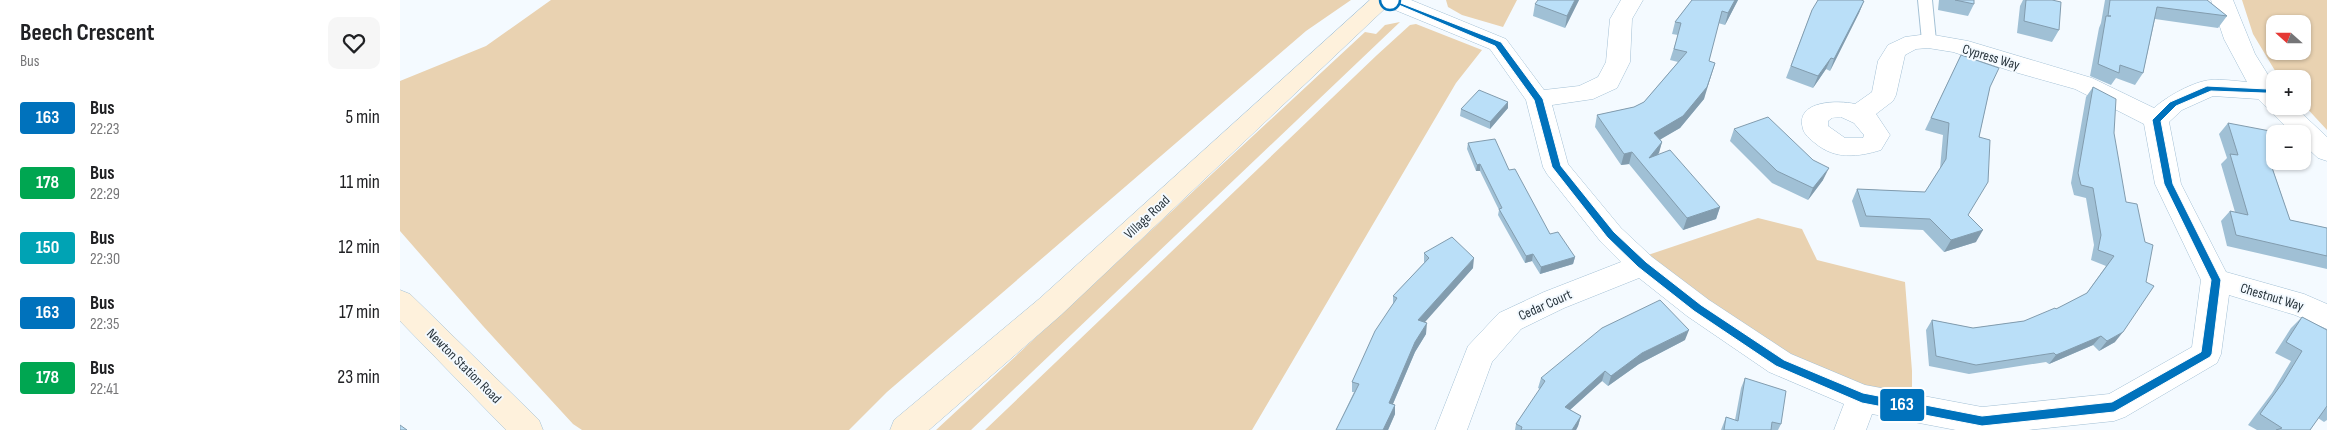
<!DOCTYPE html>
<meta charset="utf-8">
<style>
:root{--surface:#fff;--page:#f6f6f6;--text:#202124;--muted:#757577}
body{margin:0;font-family:"Sofia Sans Condensed",sans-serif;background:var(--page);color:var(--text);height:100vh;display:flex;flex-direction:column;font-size:19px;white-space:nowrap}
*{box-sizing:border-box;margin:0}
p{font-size:16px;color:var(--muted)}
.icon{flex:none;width:28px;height:28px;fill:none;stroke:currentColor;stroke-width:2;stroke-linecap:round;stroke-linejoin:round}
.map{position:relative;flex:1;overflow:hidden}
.details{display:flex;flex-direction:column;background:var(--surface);width:400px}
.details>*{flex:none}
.badge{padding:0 10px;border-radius:4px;font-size:18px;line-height:32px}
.needle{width:32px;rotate:291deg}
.controls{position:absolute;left:1866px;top:15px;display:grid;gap:10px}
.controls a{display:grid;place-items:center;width:45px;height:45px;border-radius:10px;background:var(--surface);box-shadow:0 1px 4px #0004;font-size:25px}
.map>.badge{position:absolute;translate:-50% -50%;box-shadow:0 0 0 2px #fff}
.round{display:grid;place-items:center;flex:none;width:52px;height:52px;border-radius:10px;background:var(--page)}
.summary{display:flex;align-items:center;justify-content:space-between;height:85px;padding:0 20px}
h1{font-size:24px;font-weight:700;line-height:38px}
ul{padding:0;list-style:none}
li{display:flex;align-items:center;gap:15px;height:65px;padding:0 20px}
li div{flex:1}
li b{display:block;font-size:19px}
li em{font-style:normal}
li .badge{min-width:55px;font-weight:700;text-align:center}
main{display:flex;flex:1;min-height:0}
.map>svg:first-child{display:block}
.green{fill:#e9d2b1;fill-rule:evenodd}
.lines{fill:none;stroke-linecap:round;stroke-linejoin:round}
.lane-casing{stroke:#a3c0d5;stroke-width:2}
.street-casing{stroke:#a3c0d5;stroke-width:1}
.secondary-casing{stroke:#a3c0d5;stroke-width:1}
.lane{fill:#fff;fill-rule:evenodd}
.street{fill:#fff;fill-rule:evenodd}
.secondary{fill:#fef1dc;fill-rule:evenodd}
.wall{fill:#a0c0d5}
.shaded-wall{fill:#829cae}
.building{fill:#badff8;stroke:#829cae}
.line{fill:#0072bc;stroke:#fff}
.stop-dot{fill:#fff;stroke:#0072bc;stroke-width:2.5}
.labels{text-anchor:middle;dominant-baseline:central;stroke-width:4;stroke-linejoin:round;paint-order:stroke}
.street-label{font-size:14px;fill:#28343c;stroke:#f4faff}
</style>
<main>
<section class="details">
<div class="summary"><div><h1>Beech Crescent</h1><p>Bus</p></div><a class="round"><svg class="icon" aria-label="heart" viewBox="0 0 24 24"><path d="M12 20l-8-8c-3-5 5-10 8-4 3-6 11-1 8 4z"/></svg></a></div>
<ul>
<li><span class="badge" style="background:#0072bc;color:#fff">163</span><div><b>Bus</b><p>22:23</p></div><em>5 min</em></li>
<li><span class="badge" style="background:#00a651;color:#fff">178</span><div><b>Bus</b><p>22:29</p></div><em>11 min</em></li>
<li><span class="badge" style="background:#00a3b4;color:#fff">150</span><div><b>Bus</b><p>22:30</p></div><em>12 min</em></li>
<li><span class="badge" style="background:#0072bc;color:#fff">163</span><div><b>Bus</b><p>22:35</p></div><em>17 min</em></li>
<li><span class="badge" style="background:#00a651;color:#fff">178</span><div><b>Bus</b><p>22:41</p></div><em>23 min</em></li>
</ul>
</section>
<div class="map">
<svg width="1927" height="430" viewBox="0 0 1927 430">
<rect width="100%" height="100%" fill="#f4faff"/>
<path class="green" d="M151 0H951L906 31 487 392 449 430H182L173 424 83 326 0 231V81L86 46Z
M1046 0H1117L1103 27 1062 15 1048 7Z
M1842 0H1927V130L1903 104 1902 79H1880L1853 34ZM1875 24H1902V51H1875Z
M1000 22 571 430H536L965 32 976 34 985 25Z
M1016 24 1082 50 1056 83 852 430H585L977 55 1010 25Z
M1358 218 1402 229 1417 260 1505 282 1512 371V400L1380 359 1242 257Z"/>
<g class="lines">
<g class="lane-casing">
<path id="lane" d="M1518 0H1532L1536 41 1534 44 1529 45 1522 41Z"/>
</g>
<g class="street-casing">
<path id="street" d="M980 0H1011L1106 39 1144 90 1179 86 1198 77 1206 62 1210 19 1221 0H1243L1232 19 1230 62 1217 88 1193 99 1152 105 1168 164 1221 228 1252 257 1309 300 1391 354 1465 385 1582 407 1709 394 1792 347 1801 280 1755 184 1744 124 1675 89 1611 71 1553 52 1528 48 1516 49 1505 55 1496 95 1493 101 1476 114 1490 135 1481 150C1458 157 1435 160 1415 143 1411 140 1404 134 1403 129 1394 100 1439 100 1455 104L1472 92 1478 61 1488 45 1505 37 1528 34 1568 41 1692 78 1754 108C1766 97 1794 81 1811 80 1822 79 1835 81 1847 82L1824 39 1811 0H1833L1855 54 1875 86V106H1894L1927 137V161L1918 158 1902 143V134H1893L1858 99 1813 96 1782 110 1769 122 1781 184 1826 272 1904 294 1927 304V329L1895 315 1829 295 1821 354 1817 363 1725 417 1714 421 1628 430H1556L1472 414 1466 430H1434L1444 404 1369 372 1287 316 1239 278 1164 308 1121 329 1092 362 1067 430H1035L1068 346 1099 313 1144 292 1221 262 1201 242 1147 174 1143 167 1126 100 1090 49 983 5ZM1441 117 1454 123 1464 135 1463 138H1445L1428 126V121L1432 118Z"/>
</g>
<g class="secondary-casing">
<path id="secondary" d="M970 0H994L661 315 529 430H490L494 420 639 299Z
M0 290 10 294 139 420 143 430H106L0 321Z"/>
</g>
<use href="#lane" class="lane"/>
<use href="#street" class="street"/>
<use href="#secondary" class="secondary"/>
</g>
<path class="wall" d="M1179 0 1165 28 1133 16 1135 4Z
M1292 0H1338L1325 25 1318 23 1309 61 1304 99 1280 128 1260 139 1262 142 1258 154 1320 207 1316 219 1283 230 1229 164 1221 165 1195 127 1197 115 1234 107 1244 102 1278 62 1270 60 1278 35 1272 34 1275 22Z
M1539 0H1574V4L1568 16 1538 10Z
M1623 0H1652L1659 30 1652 42 1617 33 1620 6Z
M1705 0H1807L1827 16 1818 28 1755 19 1743 73 1735 85 1716 78 1711 85 1690 76 1699 28 1701 23Z
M1464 1 1459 13 1430 71 1426 69 1413 88 1386 78 1412 10Z
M1561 55 1590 87 1579 137 1568 215 1576 242 1544 252 1523 230 1460 227 1452 201 1457 189 1525 192 1540 169 1543 135 1525 130Z
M1693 87 1714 133 1715 342 1699 351 1693 345 1649 364 1646 362 1569 374 1529 366 1526 330 1532 320 1573 328 1624 321 1656 309 1686 294 1706 266 1691 260 1694 245 1686 198 1674 195 1671 183 1686 97Z
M1108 108 1090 129 1060 116 1061 109Z
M1828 123 1875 145V161H1877L1872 167 1890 220 1927 228V269L1827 246 1821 221 1830 211 1835 212 1821 164 1827 158 1819 134Z
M1334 129 1423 180 1408 200 1372 183 1330 141Z
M1068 143 1109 170 1150 234 1175 257 1173 264 1140 274 1132 261 1125 263 1098 215 1099 210 1080 171H1076L1067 149Z
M1024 253 1073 268 1024 322 1026 334 1015 352 993 404 995 405V414L988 430H936L954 392H952V382L993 304V296L1024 263Z
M1902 317 1927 330V420L1924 422 1918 418 1910 430H1857L1848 425 1872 393 1891 361 1875 353 1891 328Z
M1285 340 1239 364 1208 386 1202 381 1170 410 1181 416 1178 426 1176 430H1115L1116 424 1140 389 1138 388 1141 378Z
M1345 378 1381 424 1378 430H1321L1326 417 1335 420 1341 388Z"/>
<path class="shaded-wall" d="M1175 0H1179L1165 28 1167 16Z
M1335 0H1338L1325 25 1328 13Z
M1464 1 1459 13 1430 71 1434 59Z
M1431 58 1426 69 1413 88 1418 76Z
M1315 63 1304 99 1280 128 1251 145 1254 133Z
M1108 102V108L1090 129V122Z
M1262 142 1259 153 1245 169 1249 158Z
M1232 152 1229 164 1221 165 1224 154Z
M1080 164V171H1076L1077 165Z
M1429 168 1423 180 1408 200 1413 188Z
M1320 207 1316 219 1283 230 1287 218Z
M1583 230 1576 242 1544 252 1551 240Z
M1133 254 1132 261 1125 263 1126 256Z
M1175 257 1173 264 1140 274 1141 267Z
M1074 258 1073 268 1018 330V320Z
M1027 323 1026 334 1015 352 989 413V403L1015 342Z
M1289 330 1285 340 1239 364 1208 386 1211 376 1242 353Z
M1723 332 1715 342 1699 351 1707 341Z
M1701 336 1693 345 1649 364 1656 355Z
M1205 371 1202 381 1162 417 1165 407Z
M995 405V414L988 430H983Z
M1181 416 1178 426 1176 430H1172Z"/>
<path class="building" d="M1138 0H1175L1167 16 1135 4Z
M1292 0H1335L1328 13 1322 11 1309 61 1315 63 1307 87 1283 116 1254 133 1262 142 1249 158 1270 150 1320 207 1287 218 1232 152 1224 154 1197 115 1234 107 1244 102 1287 52 1274 49 1281 23 1275 22Z
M1418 0H1461L1464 1 1434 59 1431 58 1418 76 1391 66 1412 10Z
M1555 0H1574V4Z
M1626 0H1652L1661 2 1659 30 1624 21Z
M1710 0H1807L1827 16 1757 7 1743 73 1720 65 1719 73 1698 64 1706 16H1711H1708Z
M1561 55 1599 68 1590 87 1579 137 1590 140 1588 182 1568 215 1583 230 1551 240 1530 219 1466 216 1457 189 1525 192 1546 159 1549 123 1531 118Z
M1693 87 1716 99 1714 133 1726 202 1737 204 1745 242 1753 245 1746 282 1754 286 1723 332 1707 341 1701 336 1656 355 1654 353 1576 365 1536 356 1532 320 1573 328 1624 321 1655 308 1656 309 1687 293 1714 256 1698 250 1701 235 1693 188 1681 185 1678 173Z
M1079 90 1108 102 1090 122 1061 109Z
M1368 117 1413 160 1429 168 1413 188 1377 171 1334 129Z
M1828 123 1870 131 1875 145V157L1868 156 1890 220 1927 228V256L1836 235 1830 211 1848 215 1830 154 1838 155Z
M1095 139 1109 170 1115 169 1150 234 1158 232 1175 257 1141 267 1133 254 1126 256 1099 209 1102 208 1080 164 1077 165 1068 143Z
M1052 237 1074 258 1018 320 1027 323 1015 342 989 403 995 405 983 430H936L959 384 952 382 975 331 997 298 993 296 1029 258 1024 253Z
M1260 300 1289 330 1242 353 1211 376 1205 371 1165 407 1181 416 1172 430H1121L1122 427 1116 424 1145 381 1141 378 1202 328Z
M1902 317 1927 330V406L1910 430H1876L1882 428 1860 414 1883 382 1902 351 1886 342Z
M1345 378 1386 391 1381 424 1372 422 1371 430H1324L1326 417 1338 421Z
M0 425 7 430H0Z"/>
<path class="line" d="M987 0H993L1101 42 1143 99 1161 166 1214 232 1246 262 1301 305 1384 360 1463 393 1582 416 1712 402 1801 352 1811 280 1764 184 1752 120 1770 102 1807 86 1867 89V93H1864L1811 91 1776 106 1761 121 1773 184 1821 280 1812 354 1810 357 1714 412 1582 426 1462 403 1376 366 1294 311 1238 267 1207 237 1152 167 1134 100 1095 46Z"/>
<circle class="stop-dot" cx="990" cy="0" r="10"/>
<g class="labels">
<g class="street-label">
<text transform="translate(1591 57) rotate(17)">Cypress Way</text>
<text transform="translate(747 217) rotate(-43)">Village Road</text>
<text transform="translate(1872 297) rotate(17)">Chestnut Way</text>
<text transform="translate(1145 305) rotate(-24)">Cedar Court</text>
<text transform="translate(64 366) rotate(45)">Newton Station Road</text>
</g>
</g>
</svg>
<div class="controls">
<a><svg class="needle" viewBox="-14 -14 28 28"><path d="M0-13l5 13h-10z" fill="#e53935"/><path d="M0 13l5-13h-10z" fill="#757577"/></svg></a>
<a>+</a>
<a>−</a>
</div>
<b class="badge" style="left:1502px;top:405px;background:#0072bc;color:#fff">163</b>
</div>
</main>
